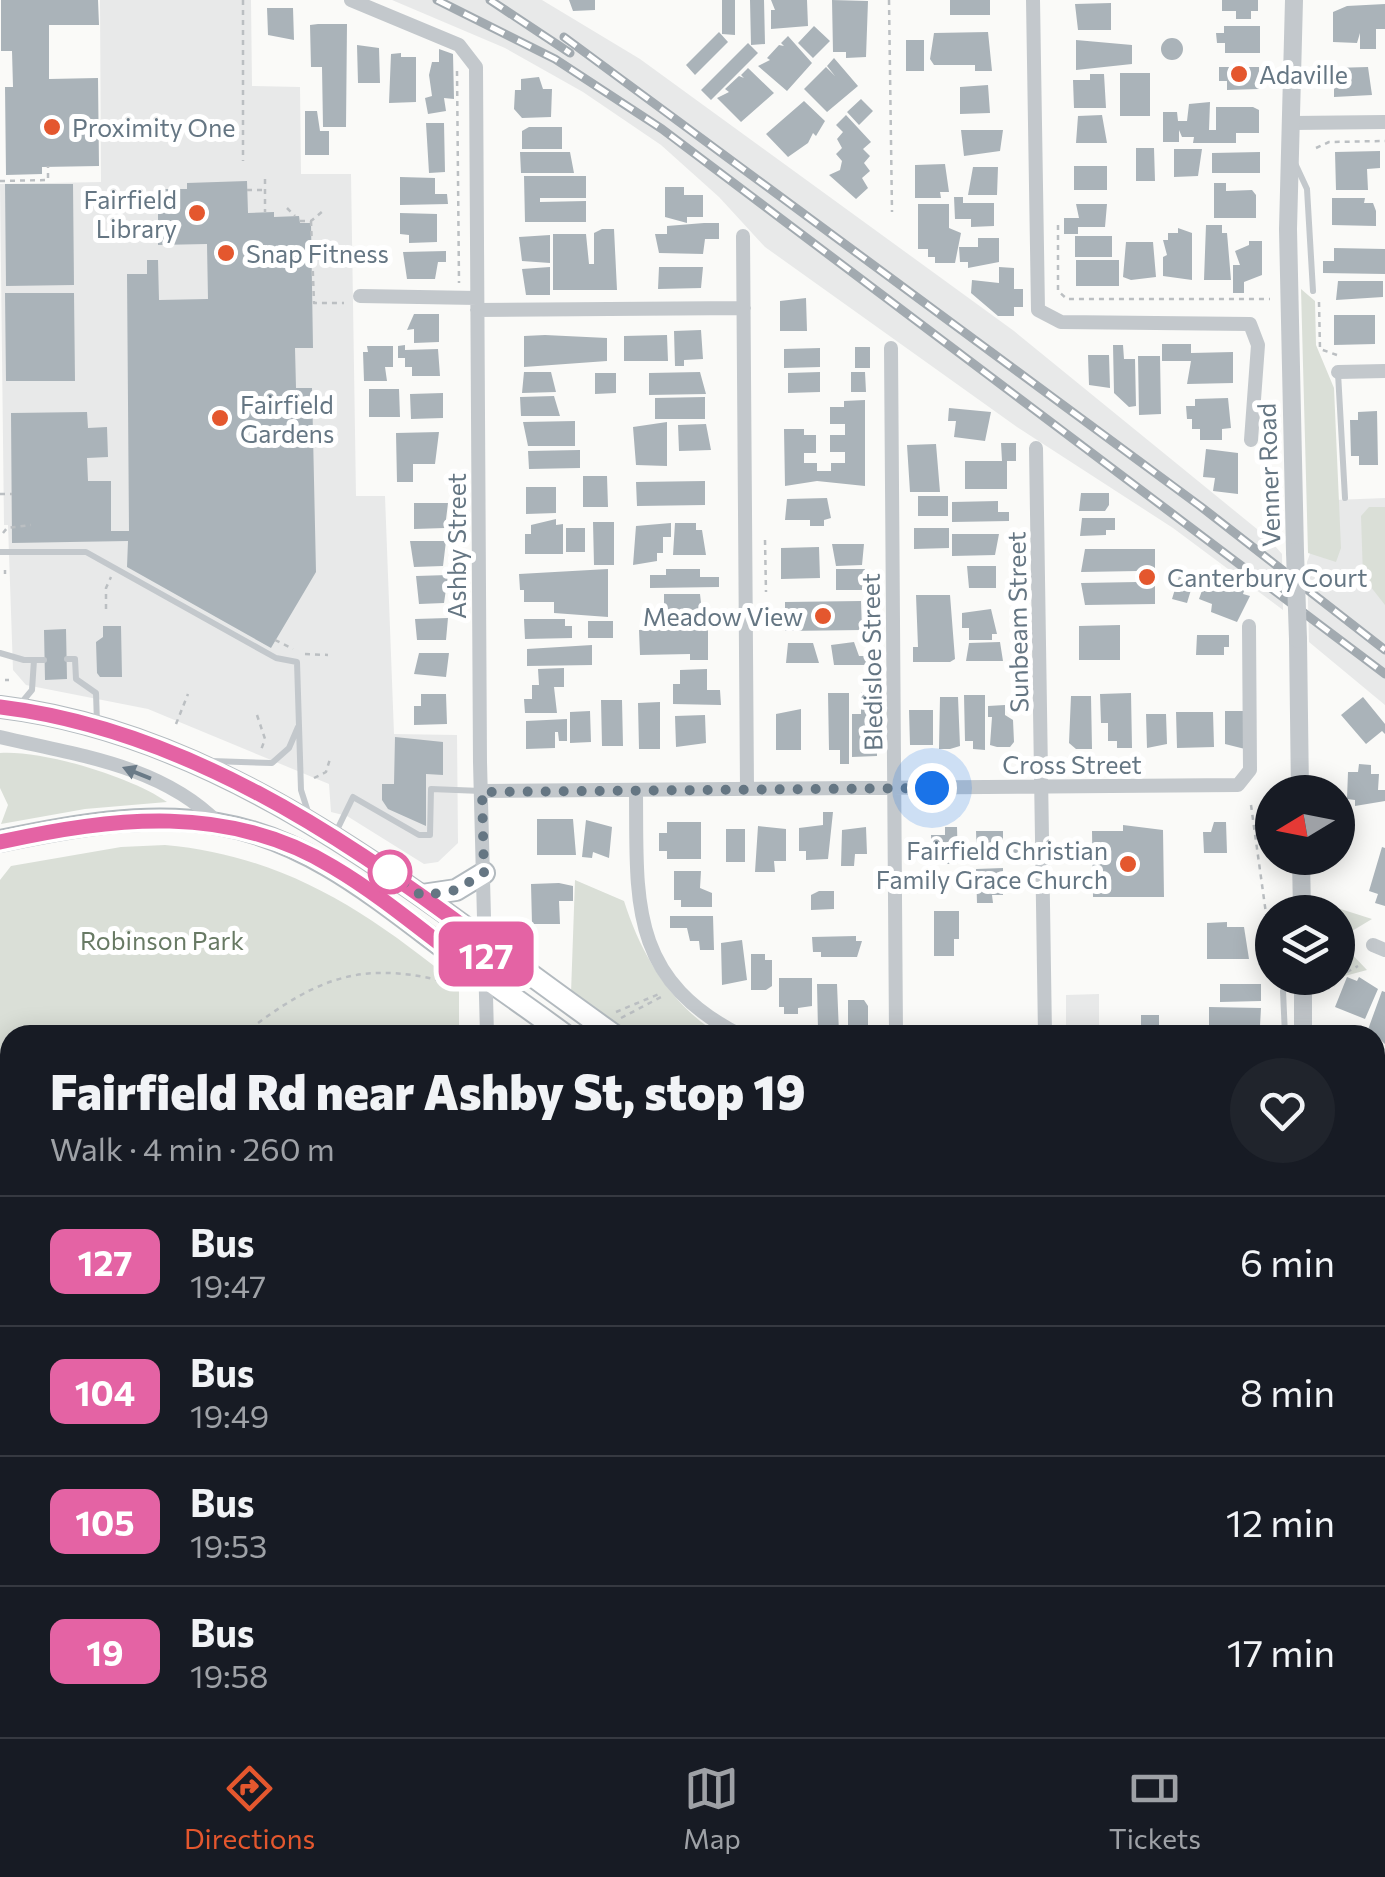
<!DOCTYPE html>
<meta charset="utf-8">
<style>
:root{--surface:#171b24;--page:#20242c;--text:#f1f3f6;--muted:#9ea1a6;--line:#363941;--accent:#e4572e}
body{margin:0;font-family:Commissioner,sans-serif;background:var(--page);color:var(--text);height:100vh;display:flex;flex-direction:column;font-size:38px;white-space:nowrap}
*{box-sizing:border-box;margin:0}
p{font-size:32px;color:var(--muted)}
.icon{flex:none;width:55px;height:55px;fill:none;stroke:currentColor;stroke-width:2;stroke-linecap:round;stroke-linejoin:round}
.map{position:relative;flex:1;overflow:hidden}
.drawer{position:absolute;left:0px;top:1025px;width:1385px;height:712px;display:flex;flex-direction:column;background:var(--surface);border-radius:30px 30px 0 0;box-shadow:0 5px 25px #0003}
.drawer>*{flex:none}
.badge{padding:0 20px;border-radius:15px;font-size:35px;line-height:65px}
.needle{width:65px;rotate:260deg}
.fabs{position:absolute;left:1255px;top:775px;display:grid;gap:20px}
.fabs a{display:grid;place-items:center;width:100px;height:100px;border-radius:50%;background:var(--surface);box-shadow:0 5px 25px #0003;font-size:50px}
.you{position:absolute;width:50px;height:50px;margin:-25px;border:8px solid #fff;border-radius:50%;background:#1a73e8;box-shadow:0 0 0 15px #1a73e833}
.map>.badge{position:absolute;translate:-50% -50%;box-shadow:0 0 0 5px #fff}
.round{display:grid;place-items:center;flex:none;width:105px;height:105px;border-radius:52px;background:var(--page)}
.summary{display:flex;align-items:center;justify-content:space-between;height:170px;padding:0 50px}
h1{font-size:48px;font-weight:800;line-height:75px}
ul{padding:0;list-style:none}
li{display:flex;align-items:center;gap:30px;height:130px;padding:0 50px;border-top:2px solid var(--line)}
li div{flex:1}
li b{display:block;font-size:38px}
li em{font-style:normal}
li .badge{min-width:110px;font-weight:700;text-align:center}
.tabs{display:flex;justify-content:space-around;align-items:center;height:140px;border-top:2px solid var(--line);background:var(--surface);font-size:28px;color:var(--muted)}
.tabs a{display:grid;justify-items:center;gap:5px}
.tabs .active{color:var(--accent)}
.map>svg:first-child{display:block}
.built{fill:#e8e9e9}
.green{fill:#dadfd7}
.building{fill:#aab3b9}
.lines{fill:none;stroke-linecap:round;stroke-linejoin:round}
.secondary-casing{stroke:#b3babf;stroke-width:24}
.path{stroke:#bbbfc2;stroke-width:2.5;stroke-dasharray:5 5;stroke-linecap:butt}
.service{stroke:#c3c8cc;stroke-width:6}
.minor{stroke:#c3c8cc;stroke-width:14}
.tertiary{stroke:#c3c8cc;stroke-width:18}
.secondary{stroke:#fff;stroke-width:20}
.rail-casing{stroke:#a2aab0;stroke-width:9}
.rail{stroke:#fff;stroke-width:5;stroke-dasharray:15;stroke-linecap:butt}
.tertiary-bridge{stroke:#c3c8cc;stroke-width:18}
.oneway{fill:#6a7a87}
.line-casing{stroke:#fff;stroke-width:22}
.line{stroke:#e463a4;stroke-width:15}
.walk{stroke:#657683;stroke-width:10;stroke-dasharray:0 18}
.poi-dot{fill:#e4572e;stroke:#fff;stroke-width:4}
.stop-dot{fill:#fff;stroke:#e463a4;stroke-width:5}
.labels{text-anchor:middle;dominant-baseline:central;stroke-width:10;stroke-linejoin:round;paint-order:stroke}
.poi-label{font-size:25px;fill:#657683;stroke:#fff;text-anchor:start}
.street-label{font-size:25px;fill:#657683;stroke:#fff}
.park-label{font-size:25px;fill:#687a64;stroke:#fff}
</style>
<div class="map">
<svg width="1385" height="1737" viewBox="0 0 1385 1737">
<rect width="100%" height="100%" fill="#fafaf8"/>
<path class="built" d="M100 0H251L252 86 300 87 301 174H351L356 496H385L394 734 457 735 458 843 438 862 424 864 347 816 331 812 329 784 148 709 26 685 13 670 8 525H4L0 184 101 182Z
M392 0H542L640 59 1014 331 1268 538 1282 554 1283 610 1173 528 1017 427 765 247 719 197 661 145 583 92 505 48Z
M1385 498V705L1309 642 1307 562 1311 551 1310 501Z
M1099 994V1035H1066V995Z"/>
<path class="green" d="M1301 289 1315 301 1316 345 1334 388 1341 548 1336 562 1308 553Z
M1369 507H1385V605L1363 577 1361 516Z
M0 753C43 750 132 777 167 802L85 809 1 824 8 805 0 788Z
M165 845C285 856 367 911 459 986V1035H10V1241H5L0 1236V880L11 866 121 847Z
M575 880 624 901C641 955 672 1006 720 1035H627L571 993Z
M1328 905 1372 919 1347 934 1346 948 1367 970 1341 977 1334 987 1331 978H1338V912H1329Z
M691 1728H1034V1737H681Z"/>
<path class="building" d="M1 0H98L99 25H49V79L98 78 99 166 42 167V174L6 175 5 87H13L12 51H1Z
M569 0H595V10L573 11Z
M722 0H735V35L722 34Z
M750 0H764L765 44 751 45Z
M771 0H807L808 26 771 29V10H775Z
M832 0 868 1 866 57 846 58V52H833Z
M950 0H990V15H950Z
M1222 0H1258V11H1251V19H1236V11H1222Z
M1111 3V30H1078L1075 4Z
M1385 4V29H1376V49H1360V33L1357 43 1333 42V12L1347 6Z
M267 8H293L294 40 268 35Z
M318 24H347L346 127H323L322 67H311L310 25Z
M814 26 830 41 813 58 798 43Z
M1224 26H1260V53H1225V43H1217L1216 33H1224Z
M719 32 728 42 695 75 686 65Z
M988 32 992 71H975V65H934L930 59 934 33Z
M788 36 812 63 787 91 758 66 770 60 767 58 779 45 784 46 781 43Z
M1161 49a11 11 0 1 1 22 0a11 11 0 1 1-22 0Z
M906 40H924V71H906Z
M1076 40 1132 45V64L1076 70Z
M748 43 758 53 711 100 701 90Z
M357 45 379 48 380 83H358Z
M439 49 453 54 454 99 444 98 446 111 428 114 425 98 432 96 429 75 432 62H439Z
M401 53V57H416V102L389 103 391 54Z
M834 58 858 86 827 112 804 89 826 67 835 76 827 66Z
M1219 67H1259V89L1227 90V81H1219Z
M1368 67 1372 95 1334 97V68Z
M748 68 774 93 741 122 717 98 729 92 725 89 739 76 744 78 741 75Z
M1120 73H1150V116H1120Z
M1090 74H1104L1106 108H1074L1073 80H1090Z
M539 77 543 89H552L551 117 522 118 514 109 515 90H521V79Z
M988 85 990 113 960 114V87Z
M861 99 873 111 859 125 847 112Z
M804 101 825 121 816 136 813 133 808 143 788 157 766 134Z
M1210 102 1209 130H1216V107H1253L1259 110V133H1236V143H1193L1194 137H1182L1179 130V142H1163V112H1177L1178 121H1187L1189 104Z
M305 111H317L320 131H329V155H305Z
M846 115 871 142 863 149 870 156 864 163 870 171 862 178 868 188 856 199 829 175 840 170 842 161 836 154 842 148 837 139 843 132 836 125Z
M1102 115 1107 143H1076L1078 116Z
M426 123H444L445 172 429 173Z
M529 127H562V149H522V131Z
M961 130H1003L1000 151 964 156Z
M1136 148H1154L1155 181H1136Z
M1174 149H1202L1198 176 1174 177Z
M1380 151V168L1367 169 1368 190H1336L1335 152Z
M520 152H570L574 173H521Z
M1260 152V173H1212V153Z
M945 164 949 192H940L941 198H915V165Z
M1074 166H1107V190H1074Z
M973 167H998L997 195H968Z
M524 176H586V198H540V202L586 201V222H525Z
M400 177 435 178V194H447L448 204 400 205Z
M247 181 248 213 274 212V217L299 216 300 223H311L313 348H295L296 388H312L316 572 271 648 127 567 128 541 12 543 11 413 87 412 88 428 107 427 108 457 87 458 88 481H111V531H129L127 274H147V260H158L159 300 208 299 207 244 158 245V189H187V183Z
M1214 183H1226V191L1252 190 1256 195V218H1214Z
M5 184H73L74 285 6 286Z
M665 187H684V195H703V217H687V223L665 217Z
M954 197H963V203H994V226L971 227V219H955Z
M1332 198H1365L1364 203H1373L1376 211V226L1332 225Z
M918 204H949V228L961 233 955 263H935V257H928V249H918Z
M1076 204H1107L1105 227H1078V234H1064V218H1079Z
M400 213 437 214V242L409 243V235L400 234Z
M704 223H719V239H705L703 254 659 253 655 234H667V226Z
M1206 225H1222V233H1227L1231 280H1204Z
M1178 228 1192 233V280L1163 276V257L1167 255 1163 240H1168V233H1178Z
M602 229H614L617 290H553V234H586L589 264H594V233Z
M550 235V263L522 261 519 237Z
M1075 236H1112V257H1075Z
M978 238H999V262L968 268V262H960L959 247H978Z
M1249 241H1262V275L1244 282V293H1233V265H1240L1235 251 1249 245Z
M1126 242H1153L1156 277 1131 280 1123 277Z
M1334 248 1385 249V274L1323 273V261H1334Z
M446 251V262H438L435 279H407L403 252Z
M1076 260H1119V286H1076Z
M550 267V295H526L522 269Z
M659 267H703L701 288 658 289Z
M999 267 1014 268V289H1023V307H1014V316H998L971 293 972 280 999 283Z
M1338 281H1383V297L1336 300Z
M5 293H74L75 381H6Z
M806 298 807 331H780V301Z
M414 314H439V342L414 343V329L407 330Z
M1334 315H1375V344L1334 345Z
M701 330 703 359 684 360V366H675L674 331Z
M545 335 607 338V361L524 367V336Z
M667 335 668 361H624V336Z
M1162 344H1191V353L1233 352V383L1187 384 1191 361H1162Z
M405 345V350L438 349 440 376H412V367H405V358H398V346Z
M1113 345H1123L1124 359H1135L1136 406 1129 407 1114 393Z
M367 346H393V367H385L387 381H364L363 352H368Z
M855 347H870V368H855Z
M820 348V367L784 368V349Z
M1088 355H1109L1110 388 1089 385Z
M1138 356H1160L1161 414 1139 415Z
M524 372H551L556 392 522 393Z
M700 372 706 394 649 395V373Z
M820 372V392L788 393V373Z
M851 372H865L866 392H851Z
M595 373H616V393L595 394Z
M369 389H399L400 417H369Z
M443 393V418L411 419 410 394Z
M554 396 560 416H521L520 397Z
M705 397V419H655V398Z
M1228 398 1231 428 1222 429V440H1200V429H1192V419H1187L1186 406H1195V399Z
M865 400V486L817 481 785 486 784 429H804V435H816V453H804V463H817V471H831V463H845V452H830V435H845V424H830V407H844V401Z
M949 408 991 412 985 441 954 437 956 421H948Z
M1377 411 1378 465H1359V456H1351L1350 420H1358V412Z
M575 421V446H528L523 422Z
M667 422V466L636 465 633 427Z
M706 424 711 450 679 451 678 425Z
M439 432 435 464H413V482H397L396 433Z
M1001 443H1016V461H1007V489H965V461H1002Z
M936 444 940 492H910L907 445Z
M1206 449 1238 453V494L1213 491 1215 478 1203 477Z
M580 450V468L529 469 528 451Z
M583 476H607L608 507H583Z
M705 481V505L637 506 636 482Z
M526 487H556V513L526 514Z
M1081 493H1109V505L1105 511H1079Z
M918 496H948V516H918Z
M827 498 831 518 824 520V526H810V520H785L787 499Z
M998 501V512H1009V521L952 522V502Z
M414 503H448L445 528 414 529Z
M1082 518H1115V530H1106V535L1080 536Z
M556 519V525L563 524V554H525V534H531V525Z
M593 522H614V565H594Z
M671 523V537H663V553H657V561L633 565 636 526Z
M675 523H696V530H702L706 555H673Z
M566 528H585V552H566Z
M914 528H949V548L914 549Z
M952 534H999L995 555 952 556Z
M410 541H446L443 566 414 567Z
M832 544H864L862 565 836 566Z
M819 547 820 578 781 579V548Z
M1085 549H1155V604L1085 605 1081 583 1138 582V571L1081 572Z
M967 566H996V588H969Z
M608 569V617L554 613V602H524V590H520L519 574Z
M666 569H700V577H719V587L650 588V575H666Z
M836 569H865L862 590H836Z
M1218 571 1233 576 1230 582 1245 588 1243 594 1250 596 1237 622 1211 612 1212 604 1199 599 1205 582 1211 584Z
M448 575 444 603 419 604 416 576Z
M1179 576 1194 580 1187 603 1172 599Z
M664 594H700L702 612H664Z
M916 595H950L955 659 950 662H913V647H918Z
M861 601 862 630 785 631V602Z
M991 609 997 634H992V640H969V628H962V613Z
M448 618 446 640H417L415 619Z
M524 619H565V626H572V638L525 639Z
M588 621H613V638H588Z
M1120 625V660H1079V626Z
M103 626H121L122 677H100L97 673 96 642 103 637Z
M708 626V660H690V654L640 655 639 630Z
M66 629 67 679 45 680 44 630Z
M1197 635H1229V647H1224V655H1196Z
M854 642 859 656H869V665H834L831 645Z
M1000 642 1003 661H966L969 643Z
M788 643H813L819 663H786Z
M592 645V665L527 666V649Z
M419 653H449L446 677 414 674Z
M564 668V687H554L557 713H525L524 699H532V685H539L538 669Z
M707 669V690H720L721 705 673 704V684H680V670Z
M861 692H876L877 756 852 757V714H861Z
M828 693H849V764H840V750H829Z
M1131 693 1132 748H1117V741H1108V723H1101L1100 694Z
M421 694H446L447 724 414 725V706H421Z
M964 695H985V750L973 749V741H965Z
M1071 696H1091L1092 749H1076L1069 743Z
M940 697H958L960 746 950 749H939Z
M1363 697 1385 724V734L1382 731 1366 744 1341 715Z
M601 700H622L623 746H602Z
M660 702V749H639L638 703Z
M1005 705V715L1013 720 1014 742 1010 747H997L990 745 992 717H988V706Z
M801 709V750H776V714Z
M909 710H933V745H910Z
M590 711 591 742 570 743V712Z
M1225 711H1245V749L1225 744Z
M1176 712H1213L1214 747 1177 748Z
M1146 714H1166L1167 744 1147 748Z
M705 715 706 743 676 747 675 716Z
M567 719V741H559L558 732H555V748L526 749V721Z
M395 737 443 742V775L426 774V826L388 809 382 800V784H394Z
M1359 764 1371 765V774H1379L1378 790H1385V801L1355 806V800L1347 799 1348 772H1358Z
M823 812H833L828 859 806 860V851H799V828L823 825Z
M537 819H573L576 855H537Z
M586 820 612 827 609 858 593 852 592 858 582 857Z
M667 822H701V859H667V851H659V833H667Z
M1214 822H1226L1227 853H1204L1203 832H1211Z
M1123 825 1163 830 1164 897H1093L1092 831H1123Z
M758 826 786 829V861H774L775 872H755Z
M866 827 867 854H855L854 866H841L842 830Z
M945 827H957L958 864H932L931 835H945Z
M726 829H745V862H726Z
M976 831H1003V846H1017L1018 853 977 858Z
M1382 847 1385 848V906L1375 903 1378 894 1369 891Z
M1003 868V895H992L993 903H977L976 869Z
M674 871H701L700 888 712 893V907H681V900H674Z
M559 883 573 886V901H559L560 924H532L531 884Z
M819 891H834V909L811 910V895Z
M934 911H959V939H954V956H934Z
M670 916H713L714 950H700L699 941H690L687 928H670Z
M1227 922V927H1244L1249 959H1207V923Z
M856 936V941H862L857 957H821V952H813L812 937Z
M742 940 747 980 722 985 721 943Z
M751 954H765V960H772V986L766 990H751Z
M1347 977 1357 981 1359 977 1378 989 1365 1019 1335 1007Z
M779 978H812V1006L798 1008V1014H784V1007H779Z
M817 984H837L839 1033 818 1030Z
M1220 984H1261V1001L1220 1002Z
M1382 991 1385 992V1044L1375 1035H1366Z
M848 1000H864L868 1006V1035H848Z
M1209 1007 1261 1008 1260 1026 1209 1025Z
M1141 1015H1159V1035H1141Z
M1375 1066 1385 1074V1107L1375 1098Z
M1385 1136V1176L1375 1168V1148Z
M4 1309H10V1347H0Z
M1375 1399 1385 1405V1468H1375Z
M1375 1519H1385V1679H1375Z
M1375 1699H1385V1729L1375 1727Z
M533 1728H571V1737H533Z
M1224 1728H1265V1737H1224Z"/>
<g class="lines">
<g class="secondary-casing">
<path id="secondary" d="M0 707C235 735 427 903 614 1035
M0 841C72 826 145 812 218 824 308 839 377 898 448 951 486 979 526 1006 565 1035
M422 895 456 890 484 873
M1375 1271 1385 1286
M1375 1327 1385 1340"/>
</g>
<path class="path" d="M243 0V161
M889 0 892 212
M457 71 459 283
M1316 148 1329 142 1385 141
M265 179V212
M0 181 48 180V166
M247 190H263
M287 208 295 216
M300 221H311L323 211
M311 221 314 303H344
M1058 225V291L1067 299H1270
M1319 302 1320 349 1337 355
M0 494H12
M3 533 7 528 31 525
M765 540 766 592
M5 574V570
M106 609V588L111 577
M275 640 293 649
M305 654 328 655
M5 680H9
M257 715 265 739 261 750
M176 724 188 694
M314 778 326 772 330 759
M1251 805 1272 957
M1338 977 1358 966
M1328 989 1336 978
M616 1012 659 994
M621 1018 663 996
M242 1035C320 975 364 958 462 986
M1375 1365 1385 1373
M145 1728H263"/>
<path class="service" d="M1294 161 1307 189 1313 291
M1338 373 1345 498
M0 552H86L276 658 297 662 301 790 309 815
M0 653 24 660H44
M67 659H75L76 679 96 693 97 723
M17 708 32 690 34 660
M211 761 272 763 289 748 298 727
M336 832 353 797 419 835H430L431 789 481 791
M1283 991 1285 1035"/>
<path class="minor" d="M351 0 459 45 476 67 480 762 487 1035
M1033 0 1038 310 1061 322 1250 324 1258 345 1251 440
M1293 123 1385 122
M743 236 747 789
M360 296 477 298
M477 310 744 308
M891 348 896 1035
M1338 372 1385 371
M1036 448 1045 1035
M0 737C76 755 161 765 218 823
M482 791 1238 785 1250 770 1249 626
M636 791C637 900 628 978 740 1035
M1373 945 1385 950
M0 1265H10
M0 1513H10
M0 1710H10
M279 1728V1737
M491 1728V1737
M1305 1737V1728"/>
<path class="tertiary" d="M1294 0 1288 229 1295 552
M1298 639 1300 792
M1301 858 1302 912
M1303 978V1035
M1375 1222 1385 1225
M1375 1245H1385"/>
<use href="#secondary" class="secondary"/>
<g class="rail-casing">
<path id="rail" d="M437 0 555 59 662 129 1385 674
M490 0 570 53
M564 37 1200 506 1385 650"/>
</g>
<use href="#rail" class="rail"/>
<path class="tertiary-bridge" d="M1295 552 1298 639"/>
</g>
<defs><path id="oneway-solid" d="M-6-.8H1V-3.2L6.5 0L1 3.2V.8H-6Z" transform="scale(2.5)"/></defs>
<use class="oneway" href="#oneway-solid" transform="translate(137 773) rotate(-158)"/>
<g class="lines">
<g class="line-casing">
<path id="line" d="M0 707C181 729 343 835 485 943L487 979C435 942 387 899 333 867 228 803 114 817 0 842"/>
</g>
<use href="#line" class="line"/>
<path class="walk" d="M390 872 422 896 456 890 484 873 482 792 932 788"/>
</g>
<g class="poi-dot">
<circle cx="1239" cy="74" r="10"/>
<circle cx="52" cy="127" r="10"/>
<circle cx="197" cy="213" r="10"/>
<circle cx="226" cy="253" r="10"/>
<circle cx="220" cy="418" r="10"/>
<circle cx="1147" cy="577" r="10"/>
<circle cx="823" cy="616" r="10"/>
<circle cx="1128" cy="864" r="10"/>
</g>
<circle class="stop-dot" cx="390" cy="872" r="20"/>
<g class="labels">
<g class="poi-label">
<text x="1259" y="74">Adaville</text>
<text x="72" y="127">Proximity One</text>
<text x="177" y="199" text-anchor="end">Fairfield<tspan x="177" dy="29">Library</tspan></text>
<text x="246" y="253">Snap Fitness</text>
<text x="240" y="404">Fairfield<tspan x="240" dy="29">Gardens</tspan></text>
<text x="1167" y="577">Canterbury Court</text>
<text x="803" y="616" text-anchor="end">Meadow View</text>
<text x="1108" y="850" text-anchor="end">Fairfield Christian<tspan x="1108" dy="29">Family Grace Church</tspan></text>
</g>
<g class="street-label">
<text transform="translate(1268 475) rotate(-92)">Venner Road</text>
<text transform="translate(456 546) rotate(-90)">Ashby Street</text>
<text transform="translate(1017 622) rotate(-91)">Sunbeam Street</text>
<text transform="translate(871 662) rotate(-91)">Bledisloe Street</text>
<text x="1072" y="764">Cross Street</text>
</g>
<g class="park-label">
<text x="162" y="940">Robinson Park</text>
</g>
</g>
</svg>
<div class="fabs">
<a><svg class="needle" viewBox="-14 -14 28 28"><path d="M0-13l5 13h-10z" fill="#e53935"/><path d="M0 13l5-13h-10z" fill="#9ea1a6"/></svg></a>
<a><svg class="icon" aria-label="layers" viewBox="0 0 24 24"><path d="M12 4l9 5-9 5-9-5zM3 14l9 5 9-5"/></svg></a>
</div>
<div class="you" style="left:932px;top:788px"></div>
<b class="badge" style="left:486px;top:954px;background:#e463a4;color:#fff">127</b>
<section class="drawer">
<div class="summary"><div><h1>Fairfield Rd near Ashby St, stop 19</h1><p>Walk · 4 min · 260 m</p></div><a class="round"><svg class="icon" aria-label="heart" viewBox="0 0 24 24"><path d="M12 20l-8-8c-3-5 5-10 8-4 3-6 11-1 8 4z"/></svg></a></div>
<ul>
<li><span class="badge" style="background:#e463a4;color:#fff">127</span><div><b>Bus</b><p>19:47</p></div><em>6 min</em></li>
<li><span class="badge" style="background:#e463a4;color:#fff">104</span><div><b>Bus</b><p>19:49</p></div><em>8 min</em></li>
<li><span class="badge" style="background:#e463a4;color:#fff">105</span><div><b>Bus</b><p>19:53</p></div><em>12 min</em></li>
<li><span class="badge" style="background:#e463a4;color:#fff">19</span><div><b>Bus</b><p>19:58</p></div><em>17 min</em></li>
</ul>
</section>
</div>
<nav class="tabs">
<a class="active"><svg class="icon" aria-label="directions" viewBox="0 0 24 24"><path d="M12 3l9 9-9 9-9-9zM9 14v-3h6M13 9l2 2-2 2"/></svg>Directions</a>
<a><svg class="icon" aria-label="map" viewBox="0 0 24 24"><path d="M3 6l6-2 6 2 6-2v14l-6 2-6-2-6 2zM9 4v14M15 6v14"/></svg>Map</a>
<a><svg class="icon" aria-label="tickets" viewBox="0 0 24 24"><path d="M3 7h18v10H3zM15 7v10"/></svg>Tickets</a>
</nav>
